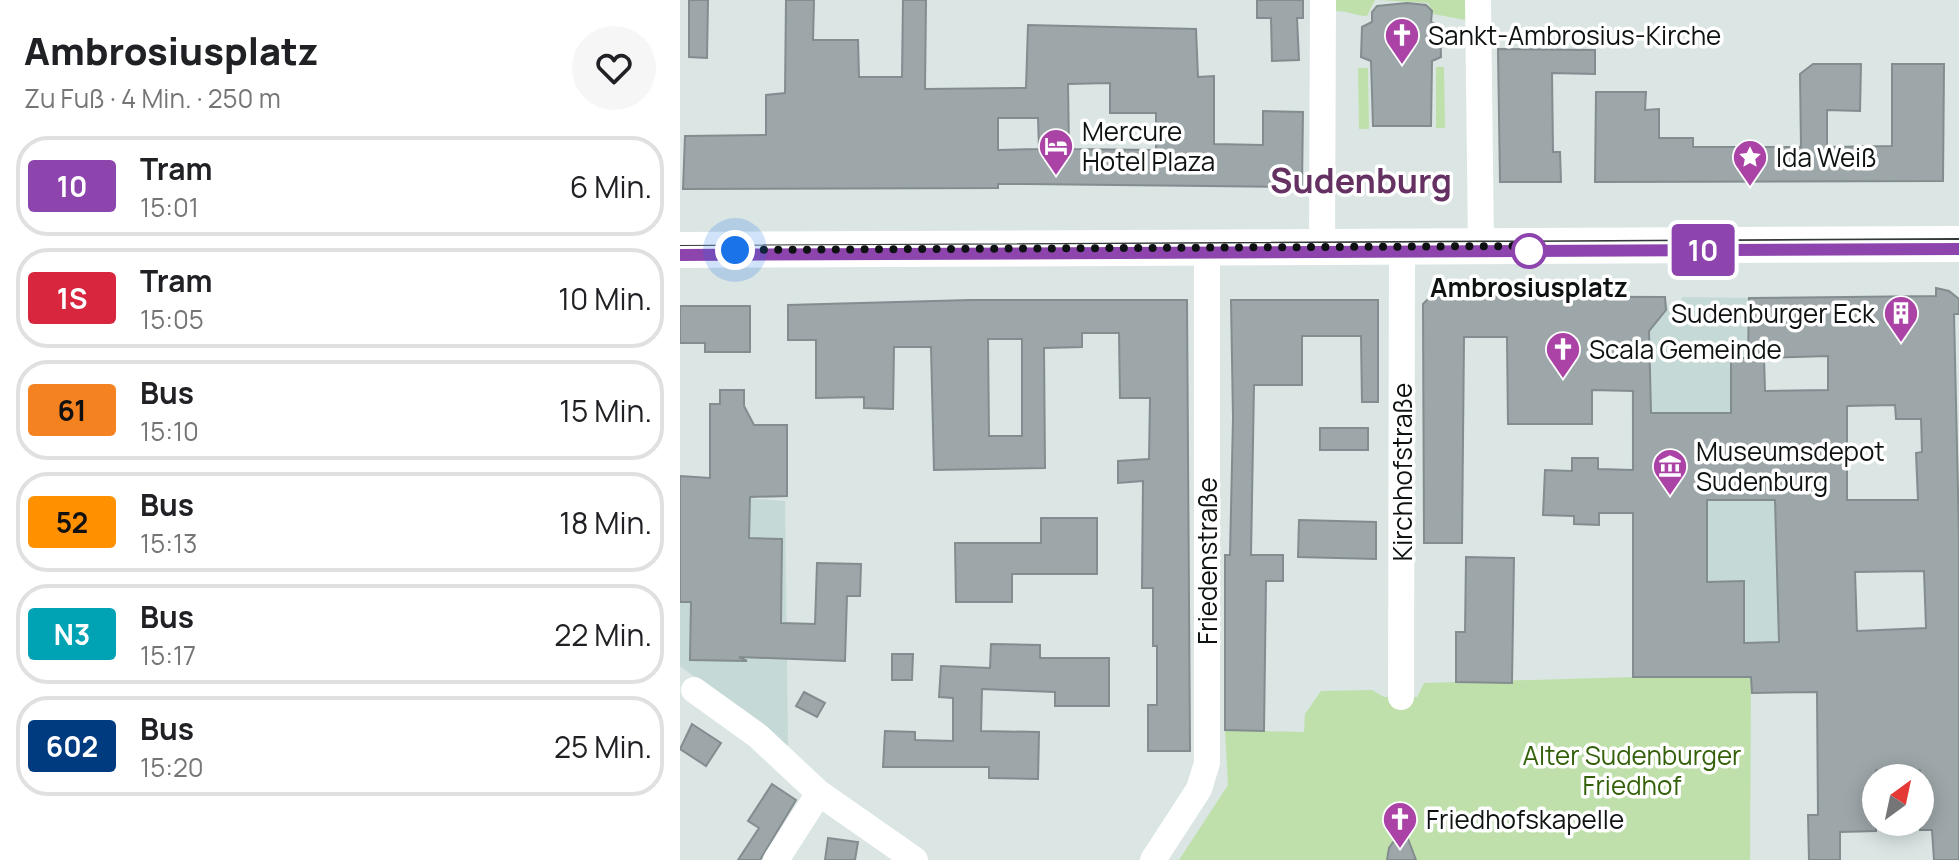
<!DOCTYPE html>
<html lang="de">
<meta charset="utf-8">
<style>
:root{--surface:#fff;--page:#f6f6f6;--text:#202124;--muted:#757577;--line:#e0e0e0}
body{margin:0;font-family:Manrope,sans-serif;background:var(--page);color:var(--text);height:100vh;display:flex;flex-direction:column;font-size:30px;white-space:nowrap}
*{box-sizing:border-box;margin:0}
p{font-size:26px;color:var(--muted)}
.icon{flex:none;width:44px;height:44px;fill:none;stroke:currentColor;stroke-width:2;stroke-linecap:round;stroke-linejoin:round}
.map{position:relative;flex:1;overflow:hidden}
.details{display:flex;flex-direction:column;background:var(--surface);width:680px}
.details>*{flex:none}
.badge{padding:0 16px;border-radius:6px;font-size:28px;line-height:52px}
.needle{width:52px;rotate:33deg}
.fabs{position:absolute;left:1182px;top:764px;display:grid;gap:16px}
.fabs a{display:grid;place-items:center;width:72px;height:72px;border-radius:50%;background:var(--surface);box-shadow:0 4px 20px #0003;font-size:40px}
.you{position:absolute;width:40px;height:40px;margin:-20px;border:6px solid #fff;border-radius:50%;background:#1a73e8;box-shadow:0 0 0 12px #1a73e833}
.map>.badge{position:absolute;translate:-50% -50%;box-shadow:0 0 0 4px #fff}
.round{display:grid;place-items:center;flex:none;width:84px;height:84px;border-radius:42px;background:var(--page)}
.headline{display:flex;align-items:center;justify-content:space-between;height:136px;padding:0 24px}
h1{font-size:38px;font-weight:800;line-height:60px}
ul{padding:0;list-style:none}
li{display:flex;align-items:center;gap:24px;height:100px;margin:0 16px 12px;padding:0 8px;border:4px solid var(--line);border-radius:32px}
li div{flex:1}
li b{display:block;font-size:30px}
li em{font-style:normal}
li .badge{min-width:88px;font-weight:700;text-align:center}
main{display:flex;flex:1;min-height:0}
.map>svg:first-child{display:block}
.built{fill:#c5d9d7}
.green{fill:#bfe0ab}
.building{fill:#9da6a9;stroke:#838c8f;stroke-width:2;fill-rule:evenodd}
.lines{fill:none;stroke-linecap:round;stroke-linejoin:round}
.street{stroke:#fff;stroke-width:26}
.secondary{stroke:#fff;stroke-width:36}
.tram{stroke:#333838;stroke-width:2}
.line-casing{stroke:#fff;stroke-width:18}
.line{stroke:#8e44ad;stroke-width:12}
.walk{stroke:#0f1212;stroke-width:8;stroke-dasharray:0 14.4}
.stop-dot{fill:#fff;stroke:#8e44ad;stroke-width:4}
.labels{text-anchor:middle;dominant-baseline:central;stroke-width:7;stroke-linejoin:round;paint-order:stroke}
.poi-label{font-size:26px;fill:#0f1212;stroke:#fff;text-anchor:start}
.stop-label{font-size:26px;font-weight:bold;fill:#0f1212;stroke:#fff}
.street-label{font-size:26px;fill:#0f1212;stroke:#fff}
.park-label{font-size:26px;fill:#34600a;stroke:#fff}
.district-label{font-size:34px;font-weight:bold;fill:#643162;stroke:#fff}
</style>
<main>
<section class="details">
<div class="headline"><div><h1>Ambrosiusplatz</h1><p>Zu Fuß · 4 Min. · 250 m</p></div><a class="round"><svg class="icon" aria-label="heart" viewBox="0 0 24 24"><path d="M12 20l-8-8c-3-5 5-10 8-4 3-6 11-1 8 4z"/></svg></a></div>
<ul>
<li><span class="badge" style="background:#8e44ad;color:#fff">10</span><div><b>Tram</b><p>15:01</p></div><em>6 Min.</em></li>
<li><span class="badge" style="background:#d7263d;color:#fff">1S</span><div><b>Tram</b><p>15:05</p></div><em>10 Min.</em></li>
<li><span class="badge" style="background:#f58220;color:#111">61</span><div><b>Bus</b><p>15:10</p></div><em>15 Min.</em></li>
<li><span class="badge" style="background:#ff9000;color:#111">52</span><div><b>Bus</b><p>15:13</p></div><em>18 Min.</em></li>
<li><span class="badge" style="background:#00a3b4;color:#fff">N3</span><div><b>Bus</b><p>15:17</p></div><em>22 Min.</em></li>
<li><span class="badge" style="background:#003b80;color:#fff">602</span><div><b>Bus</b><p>15:20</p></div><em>25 Min.</em></li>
</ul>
</section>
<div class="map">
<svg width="1279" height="860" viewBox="0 0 1279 860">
<rect width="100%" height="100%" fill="#dae5e4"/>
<path class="built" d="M951 297H985L989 311 999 310 1002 297 1069 298V415H1167V500H1156L1160 691 1072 693 1071 677H953Z
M0 493 105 501 108 746 0 666Z"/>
<path class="green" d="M656 0H695L687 16C676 16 668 11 656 11Z
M698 0H787L786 20 753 14 748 3Z
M756 67H764L765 128H756Z
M678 68H688L689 129H679Z
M953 677H1071L1070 860H499L548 785 545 730 624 732 625 714 641 691 692 690 704 697H737L744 683Z"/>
<path class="building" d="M9 0H28L27 58 9 57Z
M106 0H134L133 40H178L179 77H222L223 0H246L245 89 346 88 348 25 516 29 518 77 534 76V144L583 145V111L623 112 622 187 347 184H318V188L3 189 5 136 86 135V95L105 93ZM430 83V113H476V150L389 149 388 84ZM318 118H358L359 149 318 150Z
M577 0H623V18H617L619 60 592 61 591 18H577Z
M727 3 746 5 752 11 751 22 760 26 761 57 752 61 751 126H693L691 61 681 57 682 27 692 22V12L697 6Z
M818 49 915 50V74L872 73 873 152H880L881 182H820Z
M1133 64H1181L1180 111 1147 110V147L1212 146V64H1264L1263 181 915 182 916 92H966L965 110 979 109V138H1013V147H1121L1120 74Z
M1256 288 1269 291 1279 299V314H1274L1279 536V860H1254L1252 830H1240V770H1196V831L1160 832V860H1129L1128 815H1138L1137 692 1072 693 1071 677H953V513H919V525L894 524V516L863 515 865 470 892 471V458H918V469L953 470V391L912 390V424H828L827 337H784L782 543H744L743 304 751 296 985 297 986 310 969 331 971 413H1051V358H1068L1069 298 1256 296ZM1148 356V390L1085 391 1084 358ZM1215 405 1216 419H1241L1242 452 1236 453 1238 500H1167V406ZM1027 500H1095L1099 642 1064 643V581L1027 582ZM1244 571 1246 628 1177 631 1175 572Z
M291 300H507L510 751H468V705H477V646H473V588H462L463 481 438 483V461L469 459 470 398H440L439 333H402V347L364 348 365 468 254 470 251 347H214L213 409 184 408V397L136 398V340H108V305ZM308 339H342V436H309Z
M551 300H698V402H682L681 336H622V385H574L571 555H603V581H586L584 731 545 730V555H550L553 418Z
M0 306H70V352H25V343H0Z
M40 390H64V406L74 425H107V496L70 497 69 538 102 539 101 623 135 624 137 563 181 564 180 596H167L165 661 59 657 67 661 10 660 11 602H0V476L30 478V404H40Z
M640 428H688V450H640Z
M361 518H417V574H332V602H276L275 543H361Z
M619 520 696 522V559L618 557Z
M786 557 834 558 832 683 776 682V632H785Z
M311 644 360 645V658H429V706H375V692L302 689 301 731 359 732 358 779 309 778V767H203L205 731 235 732V740L273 741V698L259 697 261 666 310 668Z
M212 654H233L232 680H212Z
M124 692 145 703 137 717 116 706Z
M12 724 41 743 26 766 0 749Z
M92 784 116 800 80 860H58L79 828 68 821Z
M148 838 178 842 175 860H145Z
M716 838 728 839 736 860H707L709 848Z"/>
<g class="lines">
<path class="street" d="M798 0 801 246
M642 247 643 0
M14 690 78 736 139 793 235 860
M721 697 722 247
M96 860 139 793
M473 860 519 789 527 763V248"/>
<path class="secondary" d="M0 250 1279 244"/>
<path class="tram" d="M0 246 1279 239"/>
</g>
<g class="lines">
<g class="line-casing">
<path id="line" d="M0 255 1279 249"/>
</g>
<use href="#line" class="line"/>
<path class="walk" d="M55 250 844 246 849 251"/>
</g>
<defs>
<g id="church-pin" transform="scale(1.8)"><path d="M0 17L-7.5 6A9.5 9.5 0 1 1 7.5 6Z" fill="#ab43a7" stroke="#fff"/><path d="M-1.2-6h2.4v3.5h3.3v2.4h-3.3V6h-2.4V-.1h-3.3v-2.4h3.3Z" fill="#fff"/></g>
<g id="hotel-pin" transform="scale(1.8)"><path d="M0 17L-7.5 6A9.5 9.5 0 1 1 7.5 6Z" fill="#ab43a7" stroke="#fff"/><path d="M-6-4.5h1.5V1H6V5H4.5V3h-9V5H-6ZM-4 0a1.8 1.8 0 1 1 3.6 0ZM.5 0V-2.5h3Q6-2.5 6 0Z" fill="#fff"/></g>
<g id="sight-pin" transform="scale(1.8)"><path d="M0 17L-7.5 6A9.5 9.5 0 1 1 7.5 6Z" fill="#ab43a7" stroke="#fff"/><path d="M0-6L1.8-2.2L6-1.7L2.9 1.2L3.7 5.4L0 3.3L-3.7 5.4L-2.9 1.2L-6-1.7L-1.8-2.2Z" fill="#fff"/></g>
<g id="building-pin" transform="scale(1.8)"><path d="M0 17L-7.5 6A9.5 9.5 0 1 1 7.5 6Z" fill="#ab43a7" stroke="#fff"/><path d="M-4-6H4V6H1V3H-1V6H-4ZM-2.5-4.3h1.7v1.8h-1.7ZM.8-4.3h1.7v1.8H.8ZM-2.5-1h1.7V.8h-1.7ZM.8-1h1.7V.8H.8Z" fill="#fff"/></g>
<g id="museum-pin" transform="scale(1.8)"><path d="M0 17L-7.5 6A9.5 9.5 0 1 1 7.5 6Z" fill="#ab43a7" stroke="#fff"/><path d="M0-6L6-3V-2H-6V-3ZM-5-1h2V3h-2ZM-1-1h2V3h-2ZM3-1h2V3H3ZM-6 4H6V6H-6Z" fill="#fff"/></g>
</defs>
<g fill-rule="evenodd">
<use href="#church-pin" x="722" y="35"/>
<use href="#hotel-pin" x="376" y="146"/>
<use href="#sight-pin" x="1070" y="157"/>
<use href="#building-pin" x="1221" y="313"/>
<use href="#church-pin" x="883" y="349"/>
<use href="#museum-pin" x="990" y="466"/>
<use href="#church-pin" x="720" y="819"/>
</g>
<circle class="stop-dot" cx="849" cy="251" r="16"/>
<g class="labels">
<g class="poi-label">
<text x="748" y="35">Sankt-Ambrosius-Kirche</text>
<text x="402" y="131">Mercure<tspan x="402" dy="30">Hotel Plaza</tspan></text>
<text x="1096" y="157">Ida Weiß</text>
<text x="1195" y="313" text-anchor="end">Sudenburger Eck</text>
<text x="909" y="349">Scala Gemeinde</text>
<text x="1016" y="451">Museumsdepot<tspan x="1016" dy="30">Sudenburg</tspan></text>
<text x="746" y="819">Friedhofskapelle</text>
</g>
<g class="stop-label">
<text x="849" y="287">Ambrosiusplatz</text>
</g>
<g class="street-label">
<text transform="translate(722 472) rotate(-90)">Kirchhofstraße</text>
<text transform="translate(527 561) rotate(-90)">Friedenstraße</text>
</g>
<g class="park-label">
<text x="952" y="755">Alter Sudenburger<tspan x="952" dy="30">Friedhof</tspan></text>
</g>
<g class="district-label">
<text x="681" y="180">Sudenburg</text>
</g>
</g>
</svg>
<div class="fabs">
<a><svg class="needle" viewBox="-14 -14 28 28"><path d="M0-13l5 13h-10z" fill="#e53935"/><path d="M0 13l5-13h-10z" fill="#757577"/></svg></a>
</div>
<div class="you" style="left:55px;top:250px"></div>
<b class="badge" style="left:1023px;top:250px;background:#8e44ad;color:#fff">10</b>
</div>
</main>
